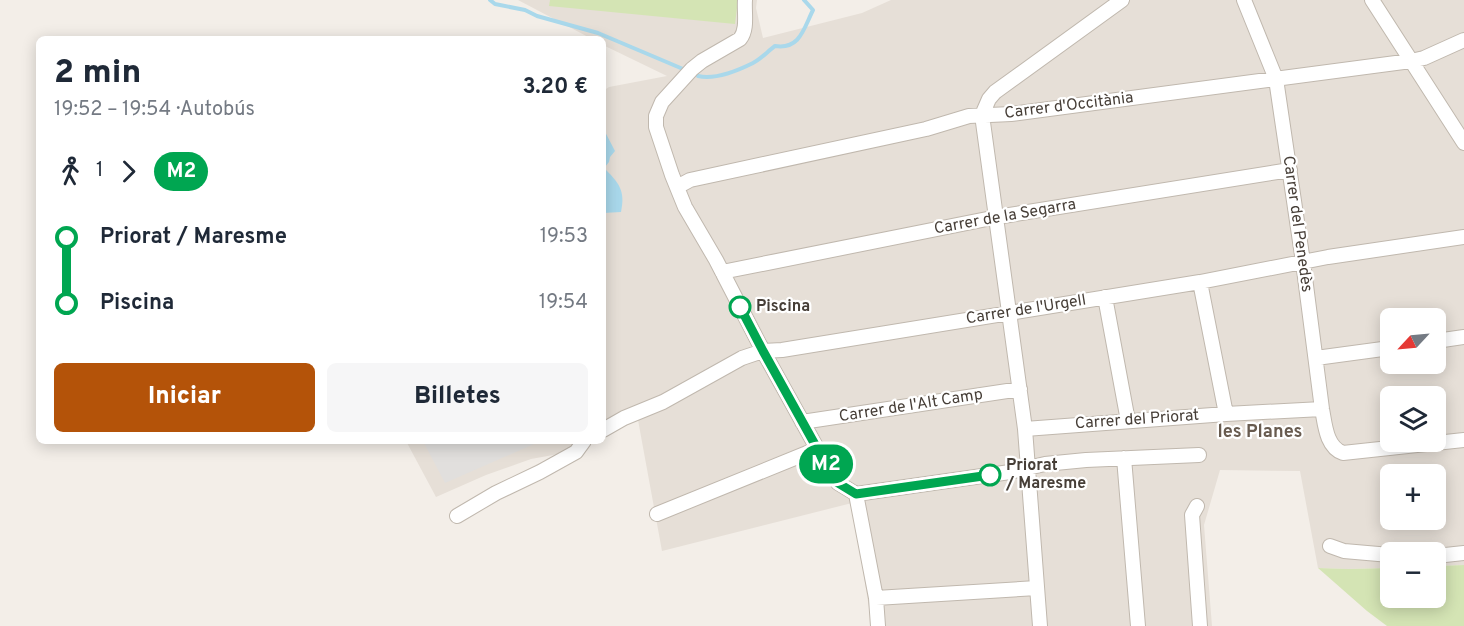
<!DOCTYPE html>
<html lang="es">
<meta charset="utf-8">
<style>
:root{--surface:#fff;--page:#f6f6f7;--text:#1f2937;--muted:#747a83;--accent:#b45309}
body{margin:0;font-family:Overpass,sans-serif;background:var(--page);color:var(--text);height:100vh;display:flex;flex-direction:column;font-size:22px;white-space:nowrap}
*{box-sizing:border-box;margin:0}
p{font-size:20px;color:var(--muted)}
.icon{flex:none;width:33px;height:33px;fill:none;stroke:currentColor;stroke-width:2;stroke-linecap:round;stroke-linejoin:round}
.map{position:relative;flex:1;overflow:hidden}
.panel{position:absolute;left:36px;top:36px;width:570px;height:408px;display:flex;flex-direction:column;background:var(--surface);border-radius:9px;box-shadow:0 3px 15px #0003}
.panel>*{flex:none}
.badge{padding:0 12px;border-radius:20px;font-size:21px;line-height:39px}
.needle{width:39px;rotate:244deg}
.controls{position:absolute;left:1380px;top:308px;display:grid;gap:12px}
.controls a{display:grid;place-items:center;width:66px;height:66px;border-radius:9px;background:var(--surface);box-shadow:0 3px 15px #0003;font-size:30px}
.map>.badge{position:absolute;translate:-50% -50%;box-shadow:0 0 0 3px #fff}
.legs{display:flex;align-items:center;gap:9px;height:66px;padding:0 18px;font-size:20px}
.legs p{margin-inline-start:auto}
.headline{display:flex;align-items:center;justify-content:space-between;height:102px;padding:0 18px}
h1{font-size:33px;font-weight:800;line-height:45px}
.cta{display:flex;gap:12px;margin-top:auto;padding:12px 18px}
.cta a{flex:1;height:69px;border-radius:9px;background:var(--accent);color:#fff;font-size:24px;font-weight:800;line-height:69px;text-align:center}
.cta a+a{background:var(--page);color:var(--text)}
ul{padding:0 18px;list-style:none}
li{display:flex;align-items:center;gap:21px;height:66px;font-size:22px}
li i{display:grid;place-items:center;width:9px;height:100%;margin:0 8px;background:currentColor}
li i::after{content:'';width:15px;height:15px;margin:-8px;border:4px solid;border-radius:50%;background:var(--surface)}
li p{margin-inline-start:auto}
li:first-child i{background:linear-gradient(#0000 50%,currentColor 0)}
li:last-child i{background:linear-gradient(currentColor 50%,#0000 0)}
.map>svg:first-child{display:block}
.residential{fill:#e6dfd7;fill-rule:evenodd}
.green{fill:#d4e4b4}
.parking{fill:#e1dfdd}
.water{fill:#a9d8eb}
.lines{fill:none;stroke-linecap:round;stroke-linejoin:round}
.stream{stroke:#a9d8eb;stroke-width:4}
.street-casing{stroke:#c0b8ae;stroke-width:16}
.street{stroke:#fff;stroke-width:14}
.line-1-casing{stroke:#fff;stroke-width:14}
.line-1{stroke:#00a651;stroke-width:9}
.stop-1-dot{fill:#fff;stroke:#00a651;stroke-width:3}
.labels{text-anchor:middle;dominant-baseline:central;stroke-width:4.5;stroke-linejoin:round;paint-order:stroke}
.street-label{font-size:16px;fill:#463e37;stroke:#fff}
.stop-label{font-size:16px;font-weight:bold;fill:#463e37;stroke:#fff;text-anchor:start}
.neighbourhood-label{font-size:18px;font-weight:bold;fill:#685b4f;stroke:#fff}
</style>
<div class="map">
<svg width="1464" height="626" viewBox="0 0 1464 626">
<rect width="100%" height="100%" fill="#f3eee8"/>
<path class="residential" d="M518 0H757L756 8 763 38 862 13 891 0H1464V565L1436 566V552H1390V568L1347 569 1318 568 1300 471 1220 470 1204 525 1212 626H871L870 614 852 503 662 551 638 420 603 435V91L609 87 667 76 603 45V39H592ZM1390 318H1436V363H1390ZM1390 396H1436V441H1390ZM1390 474H1436V519H1390Z
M406 441H591L564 453 531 459 486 475 436 497Z"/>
<path class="green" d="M550 0H738L735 24 549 6Z
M1464 565V626H1387L1367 611 1318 568 1348 569 1390 568V597H1436V566Z"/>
<path class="parking" d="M423 441H541L445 483Z"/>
<path class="water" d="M603 128 615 151 610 157 609 162 604 168C618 182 626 190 621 212L603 213Z"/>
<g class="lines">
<path class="stream" d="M490 0 495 4 525 10 537 16 598 33 683 69
M698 76C715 80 737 71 753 63 761 59 768 51 775 46 800 50 804 28 813 10L804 0"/>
<g class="street-casing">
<path id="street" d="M745 0C744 13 748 29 740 39L702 61 692 69 662 102 656 116V127L672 175 685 207 716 260 763 351 823 459 838 483 856 494 876 598 878 626
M1244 0 1276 79 1303 262 1322 409C1325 424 1326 447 1343 453L1464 440
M1372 0 1464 143
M982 115 1025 429 1040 626
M982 115 989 99 995 92 1122 0
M677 187 690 180 926 129 969 116 1011 114 1411 61 1424 58 1464 40
M722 272 997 217 1290 170
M1200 282 1226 414
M1105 297 1128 421
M1436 341 1464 337
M1316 358 1390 348
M802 422 1020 389
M1025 429 1226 414 1322 409
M603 430 624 418 663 402 742 358 763 351 782 350 1200 282 1328 257 1464 237
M1124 458 1138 626
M856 494 1010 472 1045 464 1086 460 1199 455
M1197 506 1192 515 1200 626
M657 514 817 449
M457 516 496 493 540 472 576 452 584 441
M1330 546 1344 551 1390 555
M1436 556 1464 553
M876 598 1037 588"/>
</g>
<use href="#street" class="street"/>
</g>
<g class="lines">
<g class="line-1-casing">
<path id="line-1" d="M740 307 763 351 823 459 838 483 856 494 990 475"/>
</g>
<use href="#line-1" class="line-1"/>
</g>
<g class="stop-1-dot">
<circle cx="740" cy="307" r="10"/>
<circle cx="990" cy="475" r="10"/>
</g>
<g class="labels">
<g class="street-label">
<text transform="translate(1069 106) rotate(-7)">Carrer d'Occitània</text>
<text transform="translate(1005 217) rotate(-10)">Carrer de la Segarra</text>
<text transform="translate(1297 224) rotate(82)">Carrer del Penedès</text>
<text transform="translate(1026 310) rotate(-9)">Carrer de l'Urgell</text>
<text transform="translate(911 406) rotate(-9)">Carrer de l'Alt Camp</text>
<text transform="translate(1137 420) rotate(-4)">Carrer del Priorat</text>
</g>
<g class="stop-label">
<text x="756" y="307">Piscina</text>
<text x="1006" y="466">Priorat<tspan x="1006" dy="18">/ Maresme</tspan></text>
</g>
<g class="neighbourhood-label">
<text x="1260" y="432">les Planes</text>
</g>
</g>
</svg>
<div class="controls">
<a><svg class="needle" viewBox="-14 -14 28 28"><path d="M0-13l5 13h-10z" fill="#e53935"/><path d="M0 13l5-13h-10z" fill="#747a83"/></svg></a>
<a><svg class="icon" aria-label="layers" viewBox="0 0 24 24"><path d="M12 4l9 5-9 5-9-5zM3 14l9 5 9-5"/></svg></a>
<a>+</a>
<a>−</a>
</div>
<b class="badge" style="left:826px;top:464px;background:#00a651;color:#fff">M2</b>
<section class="panel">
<div class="headline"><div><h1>2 min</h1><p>19:52 – 19:54 · Autobús</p></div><b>3.20 €</b></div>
<div class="legs"><svg class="icon" aria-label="walk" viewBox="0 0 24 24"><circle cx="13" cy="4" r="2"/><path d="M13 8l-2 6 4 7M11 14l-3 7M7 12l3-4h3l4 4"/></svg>1<svg class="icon" aria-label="forward" viewBox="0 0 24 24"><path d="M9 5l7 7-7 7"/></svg><b class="badge" style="background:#00a651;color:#fff">M2</b></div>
<ul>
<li><i style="color:#00a651"></i><b>Priorat / Maresme</b><p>19:53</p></li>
<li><i style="color:#00a651"></i><b>Piscina</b><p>19:54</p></li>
</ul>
<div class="cta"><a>Iniciar</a><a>Billetes</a></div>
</section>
</div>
